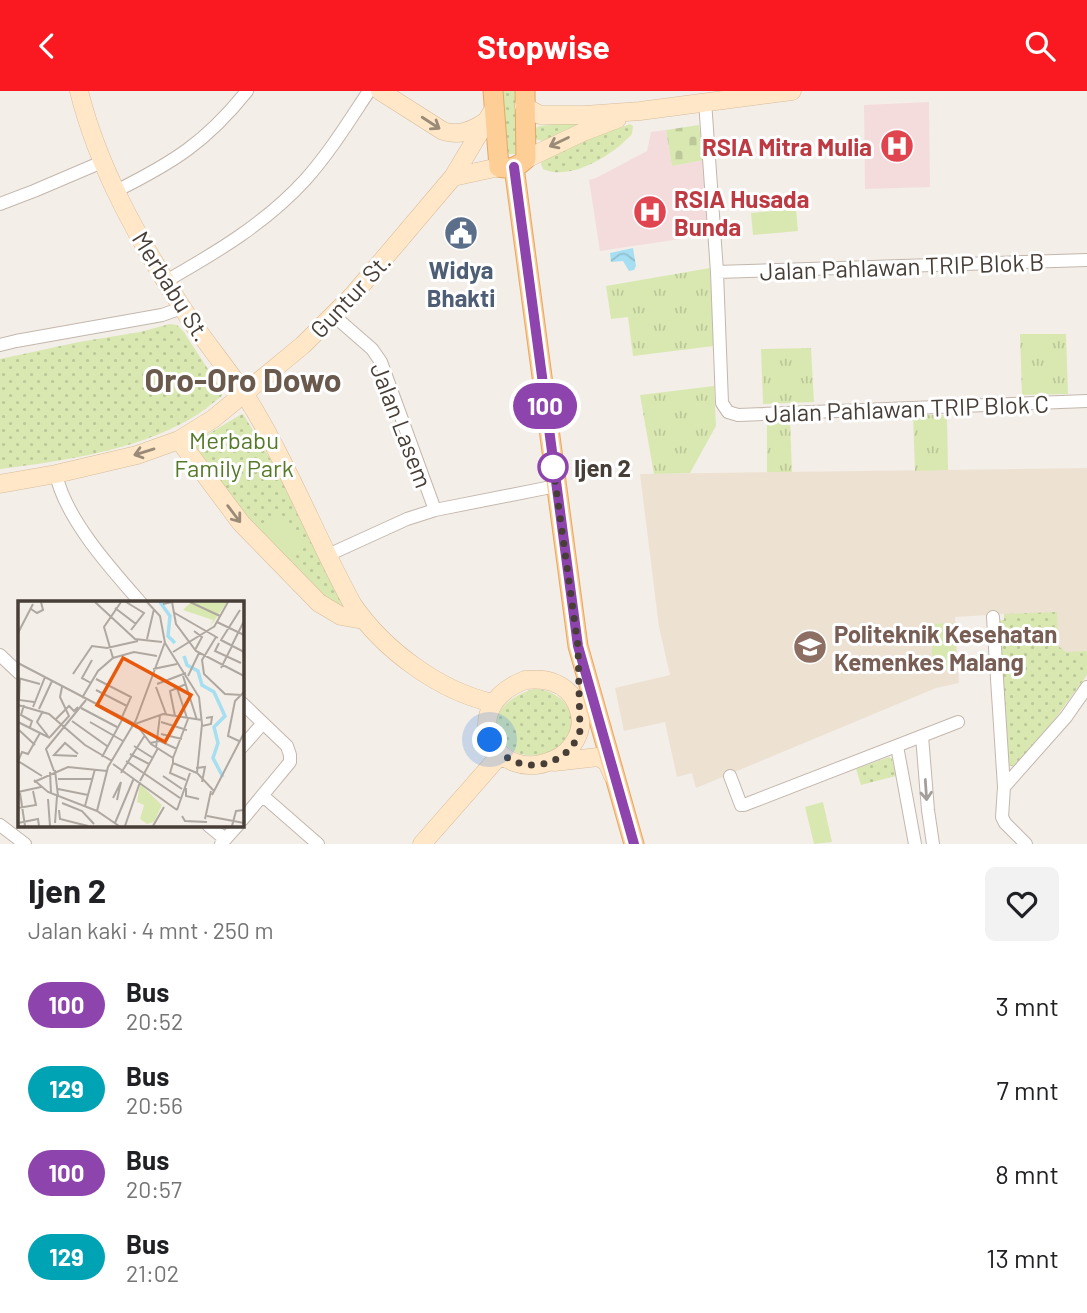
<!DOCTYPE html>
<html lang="id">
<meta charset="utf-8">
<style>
:root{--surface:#fff;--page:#f2f2f2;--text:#202124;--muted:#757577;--accent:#fa1920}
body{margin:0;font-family:Barlow,sans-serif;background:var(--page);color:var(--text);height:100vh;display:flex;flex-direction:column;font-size:26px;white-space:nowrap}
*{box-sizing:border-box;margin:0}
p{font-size:23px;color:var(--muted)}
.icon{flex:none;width:38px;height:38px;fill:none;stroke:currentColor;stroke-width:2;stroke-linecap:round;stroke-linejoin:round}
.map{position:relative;height:753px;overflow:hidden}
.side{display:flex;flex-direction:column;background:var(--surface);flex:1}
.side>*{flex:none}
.badge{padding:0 14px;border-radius:23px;font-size:24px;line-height:46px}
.you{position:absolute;width:35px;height:35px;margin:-18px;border:5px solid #fff;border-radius:50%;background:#1a73e8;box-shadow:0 0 0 10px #1a73e833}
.map>.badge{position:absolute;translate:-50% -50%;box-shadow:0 0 0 4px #fff}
.round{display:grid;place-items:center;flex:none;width:74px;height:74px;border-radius:10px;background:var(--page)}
.head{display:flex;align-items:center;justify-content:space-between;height:119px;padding:0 28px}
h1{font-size:33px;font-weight:700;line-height:52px}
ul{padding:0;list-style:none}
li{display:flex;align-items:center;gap:21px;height:84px;padding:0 28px}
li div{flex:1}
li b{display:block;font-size:26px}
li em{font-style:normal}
li .badge{min-width:77px;font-weight:700;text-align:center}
header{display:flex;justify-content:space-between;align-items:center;height:91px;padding:0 28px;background:var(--accent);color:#fff;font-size:32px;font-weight:700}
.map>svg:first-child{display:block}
.education{fill:#ede1d2}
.medical{fill:#f4dcdd}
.grass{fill:url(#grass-tufts)}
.cemetery{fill:url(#cemetery-stones)}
.park{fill:url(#park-dots)}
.pitch{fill:#d9e8b1}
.water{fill:url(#water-waves)}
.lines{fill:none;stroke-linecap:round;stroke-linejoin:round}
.street-casing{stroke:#c3b7ad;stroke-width:14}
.secondary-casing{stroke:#d7bc9a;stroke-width:19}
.primary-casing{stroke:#e4a866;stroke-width:21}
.street{stroke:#fff;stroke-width:12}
.secondary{stroke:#ffe7c8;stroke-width:18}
.primary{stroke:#fece97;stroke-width:19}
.oneway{stroke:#9a8a78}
.oneway2{stroke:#a39e9b}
.line-casing{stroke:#fff;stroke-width:16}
.line{stroke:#8e44ad;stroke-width:10}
.walk{stroke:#473e37;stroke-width:7;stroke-dasharray:0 12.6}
.stop-dot{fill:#fff;stroke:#8e44ad;stroke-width:3.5}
.labels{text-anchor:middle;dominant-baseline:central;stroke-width:6;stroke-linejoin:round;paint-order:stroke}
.health-label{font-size:24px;font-weight:bold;fill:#be3a42;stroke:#fff;text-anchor:end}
.street-label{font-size:24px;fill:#473e37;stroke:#fff}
.service-label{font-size:24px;font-weight:bold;fill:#4e5e75;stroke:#fff}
.park-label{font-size:24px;fill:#567a29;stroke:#fff}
.stop-label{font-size:24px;font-weight:bold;fill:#473e37;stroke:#fff;text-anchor:start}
.education-label{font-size:24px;font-weight:bold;fill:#785e54;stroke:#fff;text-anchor:start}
.district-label{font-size:32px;font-weight:bold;fill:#6a5a4e;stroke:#fff}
.inset-river{fill:none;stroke:#a5dff1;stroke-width:3.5}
.inset-road{fill:none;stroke:#afa8a1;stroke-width:2}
.view{fill:#e8590c;fill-opacity:0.15;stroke:#e8590c;stroke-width:3.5}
.inset-edge{fill:none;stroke:#473e37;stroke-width:3.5}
</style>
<header><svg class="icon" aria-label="back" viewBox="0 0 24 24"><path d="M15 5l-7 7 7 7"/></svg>Stopwise<svg class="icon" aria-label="search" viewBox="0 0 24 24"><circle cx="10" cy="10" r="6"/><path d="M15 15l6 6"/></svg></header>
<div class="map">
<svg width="1087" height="753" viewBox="0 0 1087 753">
<defs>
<pattern id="grass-tufts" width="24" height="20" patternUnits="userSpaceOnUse" patternTransform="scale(1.75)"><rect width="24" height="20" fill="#d9e8b1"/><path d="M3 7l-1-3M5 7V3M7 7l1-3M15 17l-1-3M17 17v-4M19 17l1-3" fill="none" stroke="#bcc899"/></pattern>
<pattern id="cemetery-stones" width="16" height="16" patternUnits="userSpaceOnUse" patternTransform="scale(1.75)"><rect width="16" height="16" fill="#d9e8b1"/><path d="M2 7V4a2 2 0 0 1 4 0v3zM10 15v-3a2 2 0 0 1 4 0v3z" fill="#bcc899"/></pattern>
<pattern id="park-dots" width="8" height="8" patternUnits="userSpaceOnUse" patternTransform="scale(1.75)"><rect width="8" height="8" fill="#d9e8b1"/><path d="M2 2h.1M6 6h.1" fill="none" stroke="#bcc899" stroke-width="1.8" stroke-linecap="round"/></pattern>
<pattern id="water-waves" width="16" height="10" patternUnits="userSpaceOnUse" patternTransform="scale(1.75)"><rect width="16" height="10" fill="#a5dff1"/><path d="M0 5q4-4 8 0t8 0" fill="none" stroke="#8fc0cf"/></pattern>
</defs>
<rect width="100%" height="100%" fill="#f4eee8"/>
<path class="education" d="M1087 377V584L1009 675 998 530 1004 529V523L955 526 959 592 936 597 696 697 692 682 677 686 665 631 624 640 615 597 670 584 659 536 640 383Z"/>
<path class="medical" d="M929 11 930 96 865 98 864 14Z
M666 39 672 75 704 69 707 144 600 160 589 89 596 87 647 60 651 41Z"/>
<path class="grass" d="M710 177 714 255 633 265 628 226 611 228 606 195Z
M1020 243H1066L1068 303 1022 304Z
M811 257 814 311 763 313 761 258Z
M714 295 716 335 690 382 654 383 640 304Z
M913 324H947L948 379 915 380Z
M790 329 792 381H767V330Z"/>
<path class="cemetery" d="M699 34 704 69 672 75 666 39Z"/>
<path class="park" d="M498 0H521L517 63H506Z
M612 26 543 50 534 48 535 37 540 35Z
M630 33 633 35 632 43C614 63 571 91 543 78L541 73 543 67 549 63Z
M170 233 177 234 183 240 223 301 221 306C211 313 201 322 190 328 134 360 63 370 0 378V268L79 251 140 241Z
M243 323 275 376 349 519 337 518 244 427 195 358V351L240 324Z
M1057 521 1058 555 1066 561 1087 560V584L1041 647 1014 675H1009L1006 671 998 530 1004 529V523Z
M534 598C557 598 581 619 569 644 559 665 524 671 508 656 480 630 507 605 534 598Z
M889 666 892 668 896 685 861 694 856 678Z"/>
<path class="pitch" d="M796 118 798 140 753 144 751 122Z
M280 422 308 452 291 467 263 438Z
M954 532 957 577 933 578 931 533Z
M823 711 832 751 814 753 805 716Z"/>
<path class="water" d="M633 157 636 175 634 179 629 180 623 170 611 171 610 162Z"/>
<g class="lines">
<g class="street-casing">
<path id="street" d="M705 10 717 181 722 312 728 321 738 324 1087 310
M116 100C174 71 206 51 247 0
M0 113 34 100 102 71
M717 181 1087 169
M166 190C217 161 266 132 306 88 330 61 349 30 369 0
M333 224 372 258 381 271 435 419
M0 254 16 250 162 224 182 217
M56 383C65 427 111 478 141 512
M328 464 407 428 435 419 556 395
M993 526 1004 696 1002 726 1005 732 1026 753
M0 564 19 582
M242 612 287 655 290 664V671L242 729
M922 645 928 719 933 753
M897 655 915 753
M242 656 263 632
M730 685 741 714H744L958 631
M1004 696 1066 626 1087 596
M263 705 318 753
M0 734 25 753
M208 734 225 748
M221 753 238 734"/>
</g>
<g class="secondary-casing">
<path id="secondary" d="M79 0C98 77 139 149 181 215 204 251 233 283 255 320 292 382 318 451 353 514 384 559 439 600 493 612
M380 0 443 40C459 45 471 40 485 31
M524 15 540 24H585L640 20 792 0
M526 68 583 41 617 28
M453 86 499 76
M179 349 241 432 319 512 341 525 363 529
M0 393 56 383 137 364 179 349 213 328 303 254 353 204 453 86 493 19
M525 589C534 588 544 588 552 591 575 598 588 626 576 648 571 658 563 665 553 669 496 695 453 617 525 589Z
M554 671 598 666 607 671 613 685
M422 753 501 663"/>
</g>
<g class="primary-casing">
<path id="primary" d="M493 0 499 76C510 79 518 76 526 68L525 0
M514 76 578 555 634 753"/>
</g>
<use href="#street" class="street"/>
<use href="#secondary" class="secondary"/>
<use href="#primary" class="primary"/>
</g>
<defs><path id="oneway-shaft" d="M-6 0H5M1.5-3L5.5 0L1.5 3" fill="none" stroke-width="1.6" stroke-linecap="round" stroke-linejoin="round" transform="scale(1.75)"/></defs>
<g class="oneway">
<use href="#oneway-shaft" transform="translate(431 32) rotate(33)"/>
<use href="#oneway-shaft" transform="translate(559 51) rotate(154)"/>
<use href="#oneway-shaft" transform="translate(144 361) rotate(163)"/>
<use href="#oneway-shaft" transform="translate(234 423) rotate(53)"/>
</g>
<use class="oneway2" href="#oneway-shaft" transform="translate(926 699) rotate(86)"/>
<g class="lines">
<g class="line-casing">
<path id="line" d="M514 76 578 555 634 753"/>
</g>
<use href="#line" class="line"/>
<path class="walk" d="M490 649C512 686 566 681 580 640L578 555 552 368 553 376"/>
</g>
<defs>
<g id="hospital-disc" transform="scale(1.75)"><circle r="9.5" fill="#e0444e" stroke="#fff"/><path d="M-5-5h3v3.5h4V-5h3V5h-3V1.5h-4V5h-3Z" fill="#fff"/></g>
<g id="civic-disc" transform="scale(1.75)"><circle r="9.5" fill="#5c6f8a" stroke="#fff"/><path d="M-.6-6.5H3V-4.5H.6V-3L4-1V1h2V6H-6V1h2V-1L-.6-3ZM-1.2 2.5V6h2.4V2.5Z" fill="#fff"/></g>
<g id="university-disc" transform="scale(1.75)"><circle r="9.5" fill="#8d6e63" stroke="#fff"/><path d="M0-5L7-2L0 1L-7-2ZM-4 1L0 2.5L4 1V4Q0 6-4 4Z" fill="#fff"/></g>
</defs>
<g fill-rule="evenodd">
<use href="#hospital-disc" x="897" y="55"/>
<use href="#hospital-disc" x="650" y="121"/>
<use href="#civic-disc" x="461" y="142"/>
<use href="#university-disc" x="810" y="556"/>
</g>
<circle class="stop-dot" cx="553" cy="376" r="14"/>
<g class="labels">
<g class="health-label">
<text x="872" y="55">RSIA Mitra Mulia</text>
<text x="674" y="107" text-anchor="start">RSIA Husada<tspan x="674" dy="28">Bunda</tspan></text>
</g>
<g class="street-label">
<text transform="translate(902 175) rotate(-2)">Jalan Pahlawan TRIP Blok B</text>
<text transform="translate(172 195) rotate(58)">Merbabu St.</text>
<text transform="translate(350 204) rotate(-47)">Guntur St.</text>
<text transform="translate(907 317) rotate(-2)">Jalan Pahlawan TRIP Blok C</text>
<text transform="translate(402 334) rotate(69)">Jalan Lasem</text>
</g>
<g class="service-label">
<text x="461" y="178">Widya<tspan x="461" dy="28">Bhakti</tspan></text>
</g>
<g class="park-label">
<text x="234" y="348">Merbabu<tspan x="234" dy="28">Family Park</tspan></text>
</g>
<g class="stop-label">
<text x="574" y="376">Ijen 2</text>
</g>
<g class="education-label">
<text x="834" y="542">Politeknik Kesehatan<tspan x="834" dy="28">Kemenkes Malang</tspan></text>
</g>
<g class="district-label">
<text x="243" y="288">Oro-Oro Dowo</text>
</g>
</g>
<g transform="translate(18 510)">
<rect width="226" height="226" fill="#f4eee8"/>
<path d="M173 1H209L192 26 195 19 165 9Z" fill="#d9e8b1"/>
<path d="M122 183 144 204 136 221 129 223 122 218 126 204 119 201Z" fill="#d9e8b1"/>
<path class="inset-river" d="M142 1 152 15 150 35 157 42M166 55 169 64 180 70 184 84 196 91 207 115 196 126 200 142 195 157 205 176"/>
<path class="inset-road" d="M77 1 117 38 144 41M108 1 126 12 113 29M129 1 142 15 147 42 181 96 184 123 179 172 196 190M172 1 202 15M145 3 154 1 158 23 178 50 226 75M97 7 118 23M13 8 19 12 25 9 23 1M222 9 203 39 226 51M155 11 200 37M199 21 226 34M196 26 210 1M176 30 184 36 177 49M0 32 15 3M198 36 184 59 186 73 207 93 224 94M129 38 136 8M201 42 197 50 223 62M214 44 226 20M155 51 197 25M95 57 86 26 103 1M0 62 115 122M203 67 214 45M135 68 159 63M55 73 74 45 89 47 120 40M165 75 179 119M170 75 181 52M0 77 22 83M2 77 1 99 16 101M78 78 113 96 104 116M73 82 64 77 74 59M139 83 168 72M138 86 148 113M159 87 169 117M78 89 109 105M64 97 80 70 95 57 116 51 139 55M0 104 31 113 67 144 94 160M6 104 3 114 14 120 12 126M15 106 27 76M63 107 99 126M21 108 34 80M25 110 19 121 30 135M157 115 152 90 168 83M38 118 51 105 56 110 60 106M54 120 89 145M0 121 32 137M72 121 105 140M143 121 169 129M117 123 145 113 184 119M118 123 133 143 155 157V162L179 172M184 125 193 123 194 116 188 117M1 129 17 144M22 132 10 153 4 151 0 160 24 175M143 133 164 138M32 136 51 115 42 96 44 86M221 140 210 135 217 100 226 91M132 142 142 140 159 148M116 145 135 157M138 147 142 114M112 153 131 163M59 155 36 154 47 142 60 153M84 156 105 117M155 157 170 118M108 160 162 197M155 162 152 172 168 179M95 163 159 209M178 167 187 166 184 181M37 169 40 195M36 170 28 148 68 99M32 171 33 192M103 172 127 134M145 175 164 188M40 178H75M16 179 30 191 79 210 101 225M122 180 140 147M16 181 50 166 89 170M168 187V195L181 198M40 188 70 194M0 191 23 186M2 192 7 225M194 194 226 132M95 197 103 181 99 199M30 198 32 225M44 202 64 210 76 223M67 205 77 168M0 207 18 204 15 190M41 209 42 218 70 225M159 209 172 172M79 210 90 166 118 119 147 41M164 215 167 220 189 221M189 215 226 222M187 218 193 190M0 222 20 218 21 225M37 222 39 195M97 222 116 177M107 225 122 181M135 225 146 206M214 225 218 210 226 209"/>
<path class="view" d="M105 57 173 94 147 141 79 104Z"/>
<rect width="226" height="226" class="inset-edge"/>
</g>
</svg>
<div class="you" style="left:490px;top:649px"></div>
<b class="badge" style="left:545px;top:315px;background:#8e44ad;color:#fff">100</b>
</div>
<section class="side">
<div class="head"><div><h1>Ijen 2</h1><p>Jalan kaki · 4 mnt · 250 m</p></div><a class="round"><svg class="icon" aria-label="heart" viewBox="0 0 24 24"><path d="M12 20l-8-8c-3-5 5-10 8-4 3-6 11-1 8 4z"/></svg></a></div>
<ul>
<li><span class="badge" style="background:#8e44ad;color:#fff">100</span><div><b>Bus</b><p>20:52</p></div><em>3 mnt</em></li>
<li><span class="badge" style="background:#00a3b4;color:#fff">129</span><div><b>Bus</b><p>20:56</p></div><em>7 mnt</em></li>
<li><span class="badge" style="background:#8e44ad;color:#fff">100</span><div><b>Bus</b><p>20:57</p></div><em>8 mnt</em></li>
<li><span class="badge" style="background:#00a3b4;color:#fff">129</span><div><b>Bus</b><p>21:02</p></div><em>13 mnt</em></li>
</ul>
</section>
